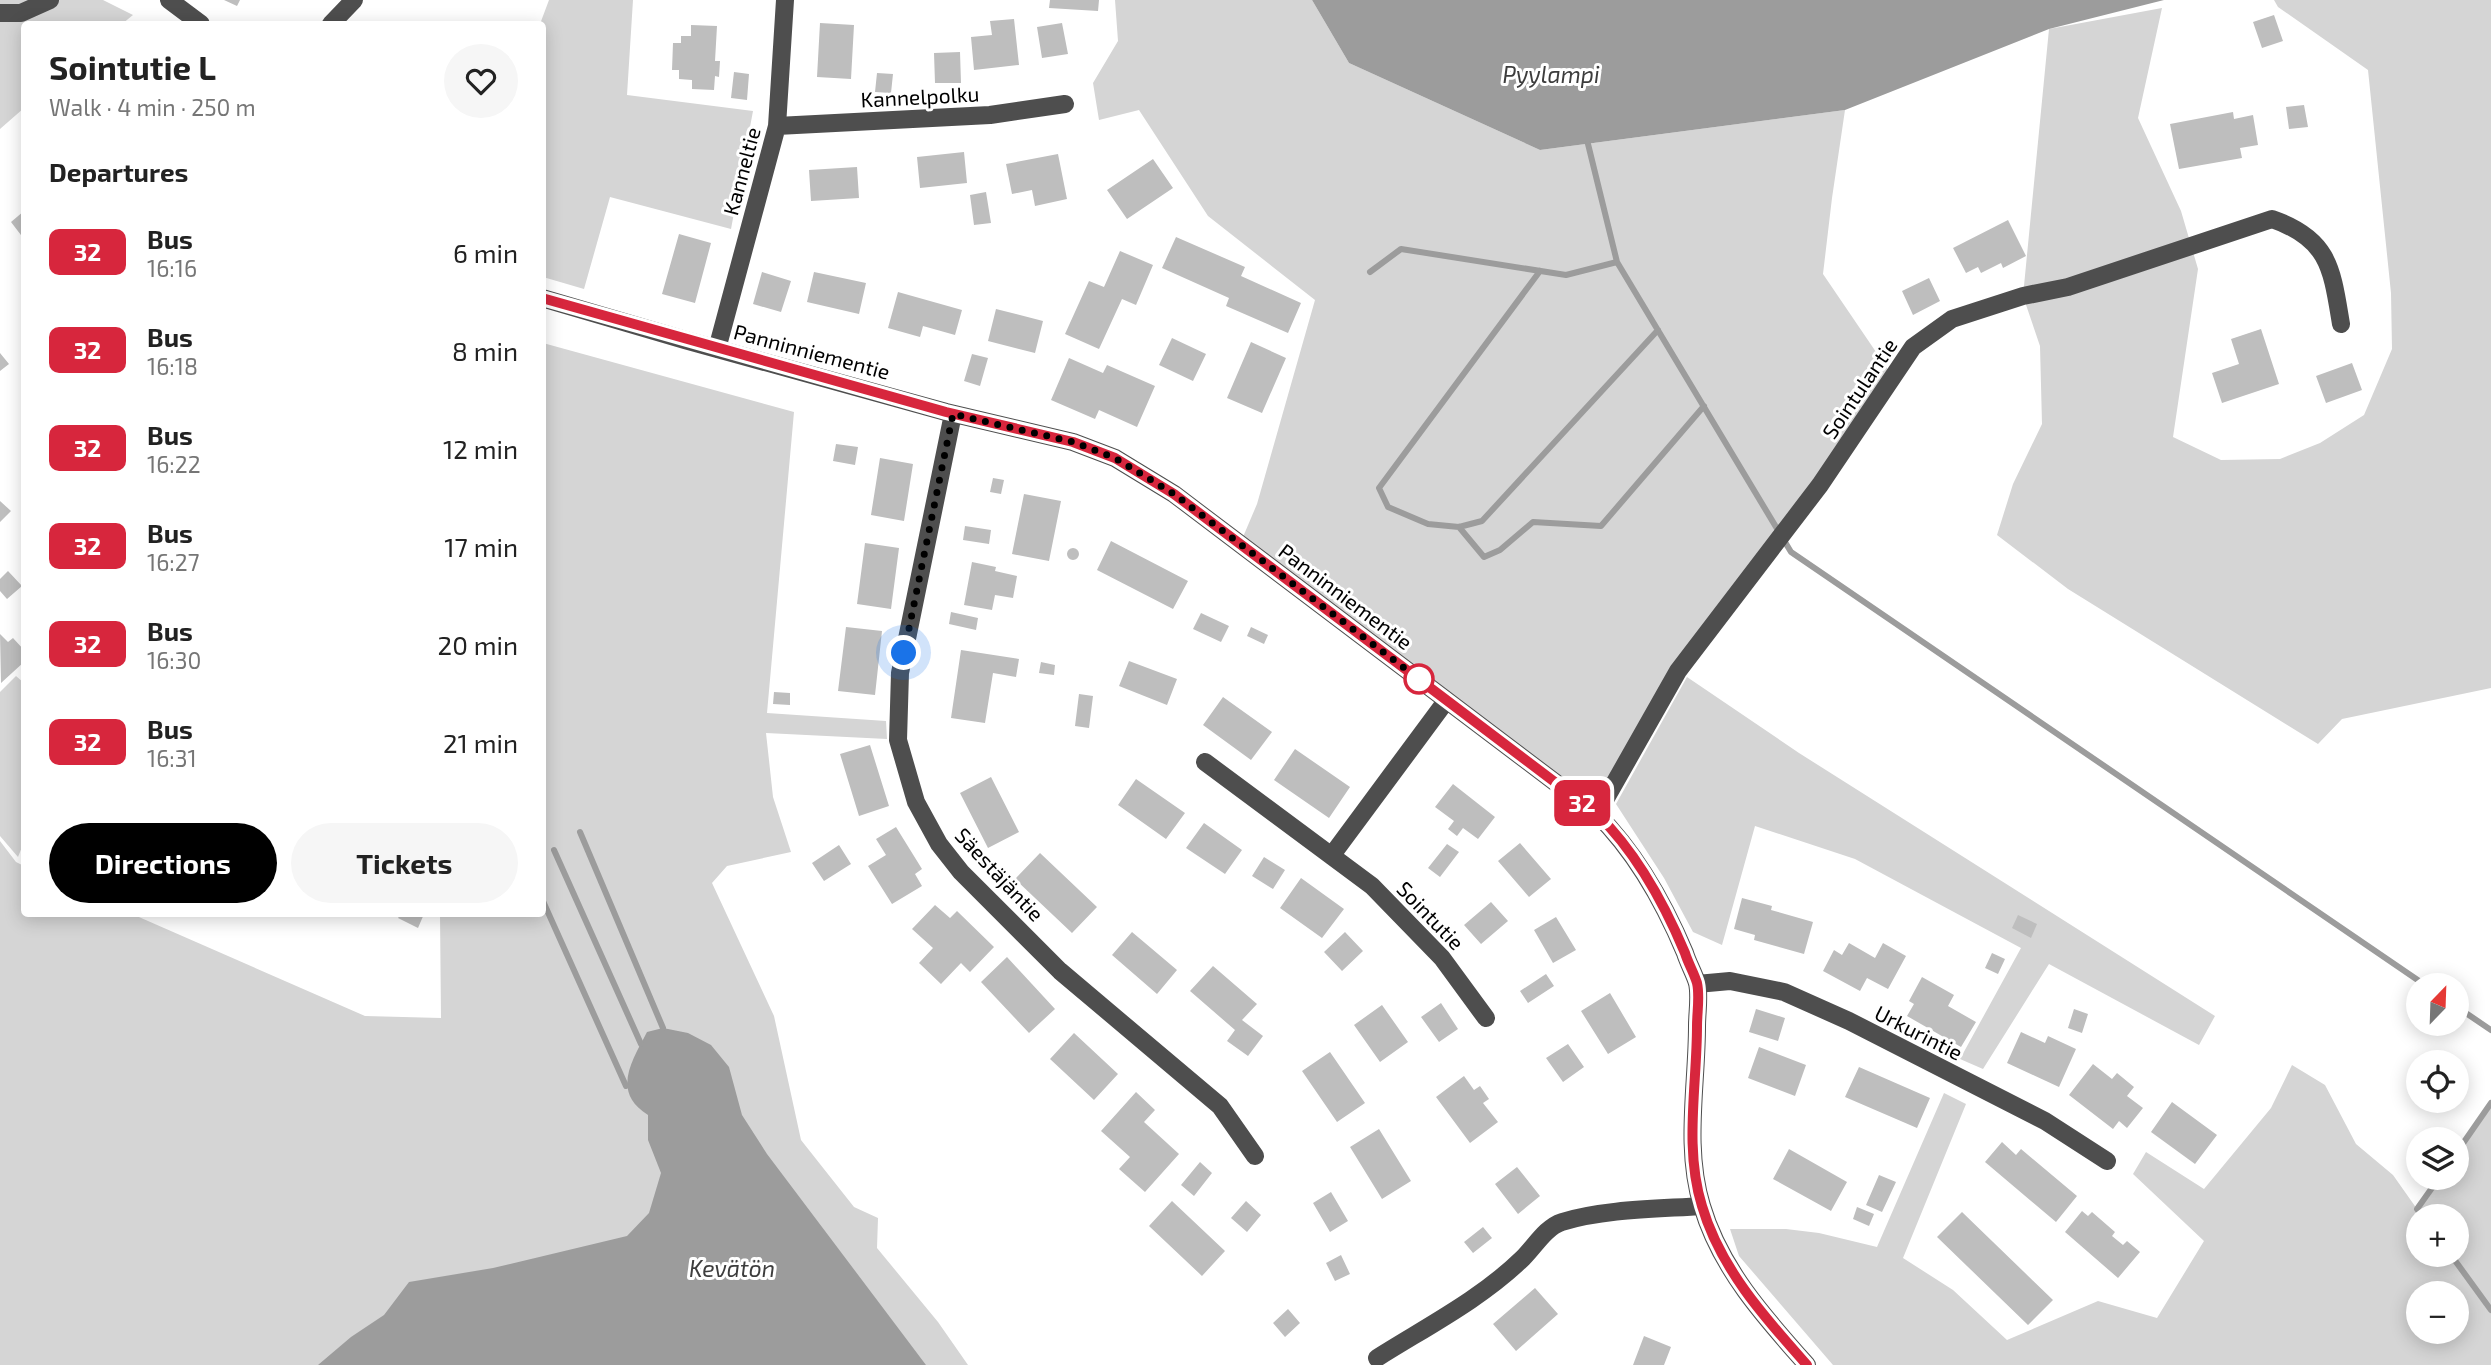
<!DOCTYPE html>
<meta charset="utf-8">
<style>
:root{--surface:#fff;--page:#f6f6f6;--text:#222;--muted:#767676;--accent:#000}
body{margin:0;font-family:"Exo 2",sans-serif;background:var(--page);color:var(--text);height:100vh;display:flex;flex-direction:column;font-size:26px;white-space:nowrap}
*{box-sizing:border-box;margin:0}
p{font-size:23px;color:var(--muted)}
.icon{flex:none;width:38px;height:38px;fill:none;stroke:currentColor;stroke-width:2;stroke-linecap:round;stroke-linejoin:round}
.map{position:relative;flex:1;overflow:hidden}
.sheet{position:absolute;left:21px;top:21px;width:525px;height:896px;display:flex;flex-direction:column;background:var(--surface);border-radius:7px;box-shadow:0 4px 18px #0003}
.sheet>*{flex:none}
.badge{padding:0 14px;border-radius:10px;font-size:24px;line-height:46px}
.needle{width:46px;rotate:23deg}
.controls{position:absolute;left:2406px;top:973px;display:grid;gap:14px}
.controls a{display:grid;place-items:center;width:63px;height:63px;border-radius:50%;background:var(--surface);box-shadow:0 4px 18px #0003;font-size:35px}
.you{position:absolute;width:35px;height:35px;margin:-18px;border:5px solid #fff;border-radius:50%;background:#1a73e8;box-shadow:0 0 0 10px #1a73e833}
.map>.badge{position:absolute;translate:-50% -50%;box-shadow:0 0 0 4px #fff}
h2{padding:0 28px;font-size:26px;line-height:63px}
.round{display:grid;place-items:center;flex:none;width:74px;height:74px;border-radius:37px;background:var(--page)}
.head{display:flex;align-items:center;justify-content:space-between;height:119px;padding:0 28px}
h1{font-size:33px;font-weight:700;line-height:52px}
.cta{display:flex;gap:14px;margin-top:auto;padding:14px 28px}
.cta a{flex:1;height:80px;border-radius:42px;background:var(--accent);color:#fff;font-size:28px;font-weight:700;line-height:80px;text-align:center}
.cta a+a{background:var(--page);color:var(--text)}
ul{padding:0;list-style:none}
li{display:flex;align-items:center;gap:21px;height:98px;padding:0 28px}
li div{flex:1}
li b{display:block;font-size:26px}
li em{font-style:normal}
li .badge{min-width:77px;font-weight:700;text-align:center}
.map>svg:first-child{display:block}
.green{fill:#d5d5d5;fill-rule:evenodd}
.water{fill:#9c9c9c}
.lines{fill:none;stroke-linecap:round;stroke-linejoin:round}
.stream{stroke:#9c9c9c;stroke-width:6}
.building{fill:#bebebe}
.minor{stroke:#4e4e4e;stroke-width:18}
.line-casing{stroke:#fff;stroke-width:16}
.line{stroke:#d7263d;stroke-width:10}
.walk{stroke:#000;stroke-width:7;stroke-dasharray:0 12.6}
.stop-dot{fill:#fff;stroke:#d7263d;stroke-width:3.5}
.labels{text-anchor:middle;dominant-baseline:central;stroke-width:6;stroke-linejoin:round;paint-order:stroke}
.street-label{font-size:21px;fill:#000;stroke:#fff}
.water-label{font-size:23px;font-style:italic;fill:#3d3d3d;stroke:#fff}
</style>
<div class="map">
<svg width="2491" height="1365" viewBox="0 0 2491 1365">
<rect width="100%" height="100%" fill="#fff"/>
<path class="green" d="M0 0H103L133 15 122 24H24V108L0 129Z
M549 0H633L627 95 753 111 731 229 610 197 584 289 543 277 542 24H540Z
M1115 0H1312L1349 63 1540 150 1845 110 1832 198 1823 274 1893 377 1678 671 1597 814 1240 544 1257 504 1315 300 1208 216 1139 110 1099 120 1093 83 1118 41Z
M2274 0H2491V688L2342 719 2318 744 2068 589 1997 535 2013 484 2042 424 2040 346 2023 296 2049 29 2162 8 2138 118 2181 211 2198 269 2173 437 2221 460 2280 459 2320 443 2364 415 2392 349 2391 293 2368 70 2278 7Z
M543 343 794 412 767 713 886 721 887 739 766 733 773 797 791 852 727 866 712 883 774 1016 801 1140 854 1207 878 1218 877 1248 938 1322 968 1365H0V841L16 862 24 866V914H132L365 1016 441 1018 440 914H542Z
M16 676 24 683V842L18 857 0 836V692Z
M1687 677 1799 753 2215 1016 2199 1045 2049 964 1983 1069 1960 1059 2021 948 1855 859 1755 826 1722 945 1693 932 1664 878 1616 804Z
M2292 1065 2325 1085 2356 1144 2393 1175 2417 1209 2439 1178H2457V1152L2491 1103V1365H1833L1739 1256 1730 1229H1786L1819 1233 1877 1247 1944 1093 1966 1104 1903 1258 1953 1290 2007 1340 2098 1301 2157 1318 2204 1241 2133 1174 2146 1152 2204 1189 2271 1108ZM2418 1216H2457V1255H2418ZM2418 1293H2457V1332H2418Z"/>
<path class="water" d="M1312 0H2164L2049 29 1845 110 1540 150 1349 63Z
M663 1028 688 1033 711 1045 729 1067 742 1115 767 1154 926 1365H318L351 1337 384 1315 409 1282 493 1268 627 1236 649 1213 661 1173 648 1140V1115C611 1092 632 1061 647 1032Z"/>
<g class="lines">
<path class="stream" d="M1588 144 1617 262 1791 552 2425 985
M1540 271 1379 488 1388 507 1428 524 1459 527 1482 521 1658 330
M1370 272 1401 249 1566 275 1617 262
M1459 527 1484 557 1500 550 1533 522 1601 526 1704 406
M580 832 663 1028
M554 850 641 1044
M542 899 626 1086
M2457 1007 2491 1030
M2457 1152 2491 1103
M2423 1216 2417 1209 2439 1178
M2451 1255 2491 1310"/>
</g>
<path class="building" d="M224 0H240L237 6Z
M1050 0H1099L1098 11 1049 8Z
M2274 15 2283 41 2262 48 2253 22Z
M1014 19 1019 65 974 70 971 37 992 35 990 21Z
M820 23 854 25 851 79 817 77Z
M1062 23 1068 54 1042 58 1037 27Z
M691 25 717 26 715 61H720L719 77 715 76 714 90 692 89V80L679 79V70H672L673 43H681V36H691Z
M960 52 961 83H935L934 53Z
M734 72 749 74 747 100 731 98Z
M877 73 893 74 891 93 875 92Z
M2304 105 2308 127 2289 129 2286 107Z
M2233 112 2234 119 2253 115 2258 145 2240 148 2242 158 2179 169 2170 124Z
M964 152 967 183 920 188 917 157Z
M1058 154 1067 199 1035 206 1032 190 1012 194 1006 164Z
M1153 159 1173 188 1127 219 1107 190Z
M857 167 859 198 811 201 809 170Z
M986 192 991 223 974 225 970 195Z
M24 211V239L11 222Z
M2008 220 2026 256 2003 268 2001 263 1981 273 1978 267 1966 273 1953 248Z
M679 234 711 243 695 303 662 294Z
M1176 237 1245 267 1241 276 1301 303 1288 333 1226 306 1229 298 1162 268Z
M1120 251 1153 265 1136 305 1122 299 1099 349 1065 334 1089 281 1104 287Z
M762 272 791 281 781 312 753 304Z
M814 272 866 283 859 314 807 302Z
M1929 278 1940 301 1913 315 1902 291Z
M898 292 962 310 955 335 923 326 920 337 888 328Z
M996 309 1043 321 1035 353 988 341Z
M2261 329 2279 384 2222 403 2212 373 2239 364 2231 339Z
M1172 338 1206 354 1193 381 1159 365Z
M1251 342 1286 358 1262 413 1227 398Z
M0 353 9 364 0 371Z
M972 354 988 358 980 386 964 381Z
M1069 358 1103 373 1107 365 1155 386 1137 427 1099 410 1095 419 1051 400Z
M2352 363 2362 390 2326 403 2316 376Z
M836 444 858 447 855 465 833 461Z
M880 458 913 464 904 521 871 515Z
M993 478 1004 480 1001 494 990 492Z
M1024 494 1061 501 1049 561 1012 554Z
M0 501 11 511 0 522Z
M965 526 991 530 989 544 963 540Z
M1111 541 1188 581 1173 609 1097 570Z
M865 543 899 548 891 609 857 604Z
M1067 554a6 6 0 1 1 12 0a6 6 0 1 1-12 0Z
M972 562 996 567 995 571 1017 576 1013 598 995 595 992 610 964 605Z
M8 571 22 586 7 599 0 591V579Z
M951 612 978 618 976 630 949 624Z
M1201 613 1229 626 1221 642 1193 629Z
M846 627 882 631 875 695 838 691Z
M1251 627 1268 635 1264 644 1247 636Z
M0 634 8 642 13 638 24 650V662L1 683Z
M961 650 1019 659 1016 677 993 673 985 723 951 718Z
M1129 661 1177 679 1167 705 1119 686Z
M1041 662 1055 665 1054 675 1039 673Z
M774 692 790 693V705L773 704Z
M1079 694 1093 696 1089 728 1075 726Z
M1223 697 1272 732 1251 760 1203 725Z
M870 745 889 806 859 816 840 754Z
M1295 749 1350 787 1329 818 1274 780Z
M991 777 1019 832 988 848 960 793Z
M1136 779 1185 813 1166 839 1118 805Z
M1453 784 1495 817 1478 839 1463 828 1457 836 1448 829 1454 821 1435 807Z
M1204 823 1242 850 1225 874 1186 848Z
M896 827 922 869 915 874 922 886 892 904 868 866 886 855 876 839Z
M1520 843 1551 879 1529 897 1498 861Z
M1447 844 1459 852 1440 877 1428 868Z
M839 845 851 864 824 881 812 863Z
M1040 853 1097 907 1072 933 1015 879Z
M1264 857 1285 870 1273 889 1252 876Z
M1301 878 1344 909 1322 938 1280 908Z
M1742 898 1772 906 1771 910 1813 922 1804 954 1754 940 1755 935 1734 929Z
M1491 902 1508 921 1481 944 1464 925Z
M935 905 950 918 957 911 994 947 970 972 961 963 941 984 919 963 933 948 912 929Z
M401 914H424L418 928 398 918Z
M2018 915 2037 924 2031 938 2012 928Z
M1556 917 1576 950 1553 963 1534 930Z
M1132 932 1177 970 1157 994 1112 955Z
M1345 932 1363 951 1342 971 1324 952Z
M1849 943 1875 958 1883 943 1906 956 1888 989 1867 978 1860 991 1823 971 1834 950 1842 955Z
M1992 953 2005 959 1998 974 1985 968Z
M1007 957 1055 1009 1029 1033 981 982Z
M1213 966 1257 1004 1242 1020 1263 1036 1248 1056 1227 1041 1235 1030 1190 991Z
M1546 974 1554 986 1528 1003 1520 991Z
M1922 977 1954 995 1948 1006 1976 1022 1961 1047 1907 1016 1914 1004 1909 1001Z
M1610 993 1636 1037 1608 1054 1581 1011Z
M1441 1003 1458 1029 1439 1042 1421 1017Z
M1382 1005 1408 1042 1380 1062 1354 1025Z
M1756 1009 1785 1018 1778 1041 1749 1032Z
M2074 1009 2088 1014 2082 1033 2068 1028Z
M2021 1032 2045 1043 2048 1036 2076 1049 2059 1087 2007 1063Z
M1074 1033 1118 1074 1094 1100 1050 1059Z
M1568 1044 1584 1067 1563 1082 1546 1058Z
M1759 1047 1806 1065 1795 1096 1748 1078Z
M1330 1052 1365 1103 1337 1122 1302 1071Z
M2093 1064 2112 1079 2117 1073 2134 1087 2127 1096 2143 1108 2127 1128 2119 1121 2113 1129 2069 1095Z
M1859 1067 1930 1098 1917 1128 1845 1097Z
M1464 1076 1474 1090 1480 1086 1489 1099 1483 1103 1498 1122 1470 1143 1436 1097Z
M1136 1092 1155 1110 1144 1122 1179 1154 1145 1192 1119 1169 1130 1157 1101 1131Z
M2172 1102 2217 1135 2195 1164 2151 1132Z
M1379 1129 1411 1181 1382 1199 1350 1147Z
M2002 1142 2016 1155 2021 1149 2077 1196 2056 1222 1985 1162Z
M1789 1149 1847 1182 1831 1211 1773 1179Z
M1200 1162 1212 1173 1194 1196 1181 1185Z
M1517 1167 1540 1196 1518 1214 1495 1184Z
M1879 1175 1896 1182 1882 1212 1866 1205Z
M1331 1192 1348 1221 1330 1232 1313 1203Z
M1172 1201 1225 1251 1202 1276 1149 1226Z
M1246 1201 1261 1215 1247 1232 1231 1218Z
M1857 1207 1874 1214 1869 1226 1853 1219Z
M2082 1211 2088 1216 2092 1212 2115 1232 2112 1236 2123 1245 2127 1241 2140 1252 2118 1278 2065 1232Z
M1962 1212 2053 1300 2028 1325 1937 1237Z
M1483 1227 1492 1238 1473 1253 1464 1242Z
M1341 1255 1350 1274 1335 1281 1326 1263Z
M1535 1288 1558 1314 1516 1351 1493 1324Z
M1288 1309 1300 1323 1285 1337 1273 1323Z
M1644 1336 1671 1347 1664 1365H1633Z"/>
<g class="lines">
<path class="minor" d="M169 0 201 24
M0 13H21L50 0
M331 24 354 0
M777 126 990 115 1065 104
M542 298 685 340 946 412 1073 442 1115 458 1174 494 1597 814C1636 853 1664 903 1685 953 1688 963 1694 973 1697 983 1700 996 1697 1012 1697 1026 1697 1085 1684 1148 1702 1206 1720 1268 1765 1318 1807 1365
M717 349 777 126 785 0
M953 414 900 673 898 740 916 802 939 844 961 872 1060 971 1220 1106 1255 1156
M1205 762 1372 886 1442 958 1486 1018
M1597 814 1678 671 1820 485 1913 347 1952 319 2023 296 2068 287 2272 219C2330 239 2332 270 2341 324
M1332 855 1446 701
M1697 984 1730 981 1784 992 1849 1021 2045 1121 2107 1161
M1377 1358C1426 1327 1481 1299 1523 1258 1535 1246 1546 1227 1562 1222 1604 1209 1658 1209 1702 1206"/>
</g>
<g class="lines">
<g class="line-casing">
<path id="line" d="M542 298 946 412 1073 442 1115 458 1174 494 1597 814C1636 852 1664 903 1685 953 1688 963 1694 973 1697 983 1700 996 1697 1012 1697 1026 1697 1085 1684 1148 1702 1206 1720 1268 1765 1318 1807 1365"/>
</g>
<use href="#line" class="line"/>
<path class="walk" d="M904 653 953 414 1073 442 1115 458 1174 494 1419 679"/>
</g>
<circle class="stop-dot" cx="1419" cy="679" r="14"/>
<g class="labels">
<g class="street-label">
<text transform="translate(920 96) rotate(-3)">Kannelpolku</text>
<text transform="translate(741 171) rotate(-75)">Kanneltie</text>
<text transform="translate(812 351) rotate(15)">Panninniementie</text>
<text transform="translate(1859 388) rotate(-56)">Sointulantie</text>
<text transform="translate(1346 596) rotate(37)">Panninniementie</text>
<text transform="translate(1000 874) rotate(47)">Säestäjäntie</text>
<text transform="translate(1431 915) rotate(46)">Sointutie</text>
<text transform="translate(1919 1032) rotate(27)">Urkurintie</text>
</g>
<g class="water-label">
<text x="1551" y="74">Pyylampi</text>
<text x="732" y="1268">Kevätön</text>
</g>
</g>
</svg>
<div class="controls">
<a><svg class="needle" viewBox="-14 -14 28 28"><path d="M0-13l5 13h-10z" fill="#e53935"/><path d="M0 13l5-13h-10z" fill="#767676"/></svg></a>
<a><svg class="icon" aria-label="locate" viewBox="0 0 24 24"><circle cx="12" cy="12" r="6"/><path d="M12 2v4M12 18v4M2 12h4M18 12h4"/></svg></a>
<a><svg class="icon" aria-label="layers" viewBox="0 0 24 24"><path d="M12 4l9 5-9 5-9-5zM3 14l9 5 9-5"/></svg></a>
<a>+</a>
<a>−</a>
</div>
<div class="you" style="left:904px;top:653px"></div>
<b class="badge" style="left:1582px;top:803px;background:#d7263d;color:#fff">32</b>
<section class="sheet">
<div class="head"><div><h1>Sointutie L</h1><p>Walk · 4 min · 250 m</p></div><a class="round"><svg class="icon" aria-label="heart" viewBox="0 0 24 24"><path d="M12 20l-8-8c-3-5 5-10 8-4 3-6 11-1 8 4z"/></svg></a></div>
<h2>Departures</h2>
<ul>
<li><span class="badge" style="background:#d7263d;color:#fff">32</span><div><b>Bus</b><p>16:16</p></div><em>6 min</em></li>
<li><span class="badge" style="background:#d7263d;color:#fff">32</span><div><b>Bus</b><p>16:18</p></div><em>8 min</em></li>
<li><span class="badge" style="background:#d7263d;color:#fff">32</span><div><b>Bus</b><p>16:22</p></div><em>12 min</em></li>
<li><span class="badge" style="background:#d7263d;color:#fff">32</span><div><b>Bus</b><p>16:27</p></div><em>17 min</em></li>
<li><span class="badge" style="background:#d7263d;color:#fff">32</span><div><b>Bus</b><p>16:30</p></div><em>20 min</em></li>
<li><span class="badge" style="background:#d7263d;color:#fff">32</span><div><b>Bus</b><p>16:31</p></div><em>21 min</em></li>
</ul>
<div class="cta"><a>Directions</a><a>Tickets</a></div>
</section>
</div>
